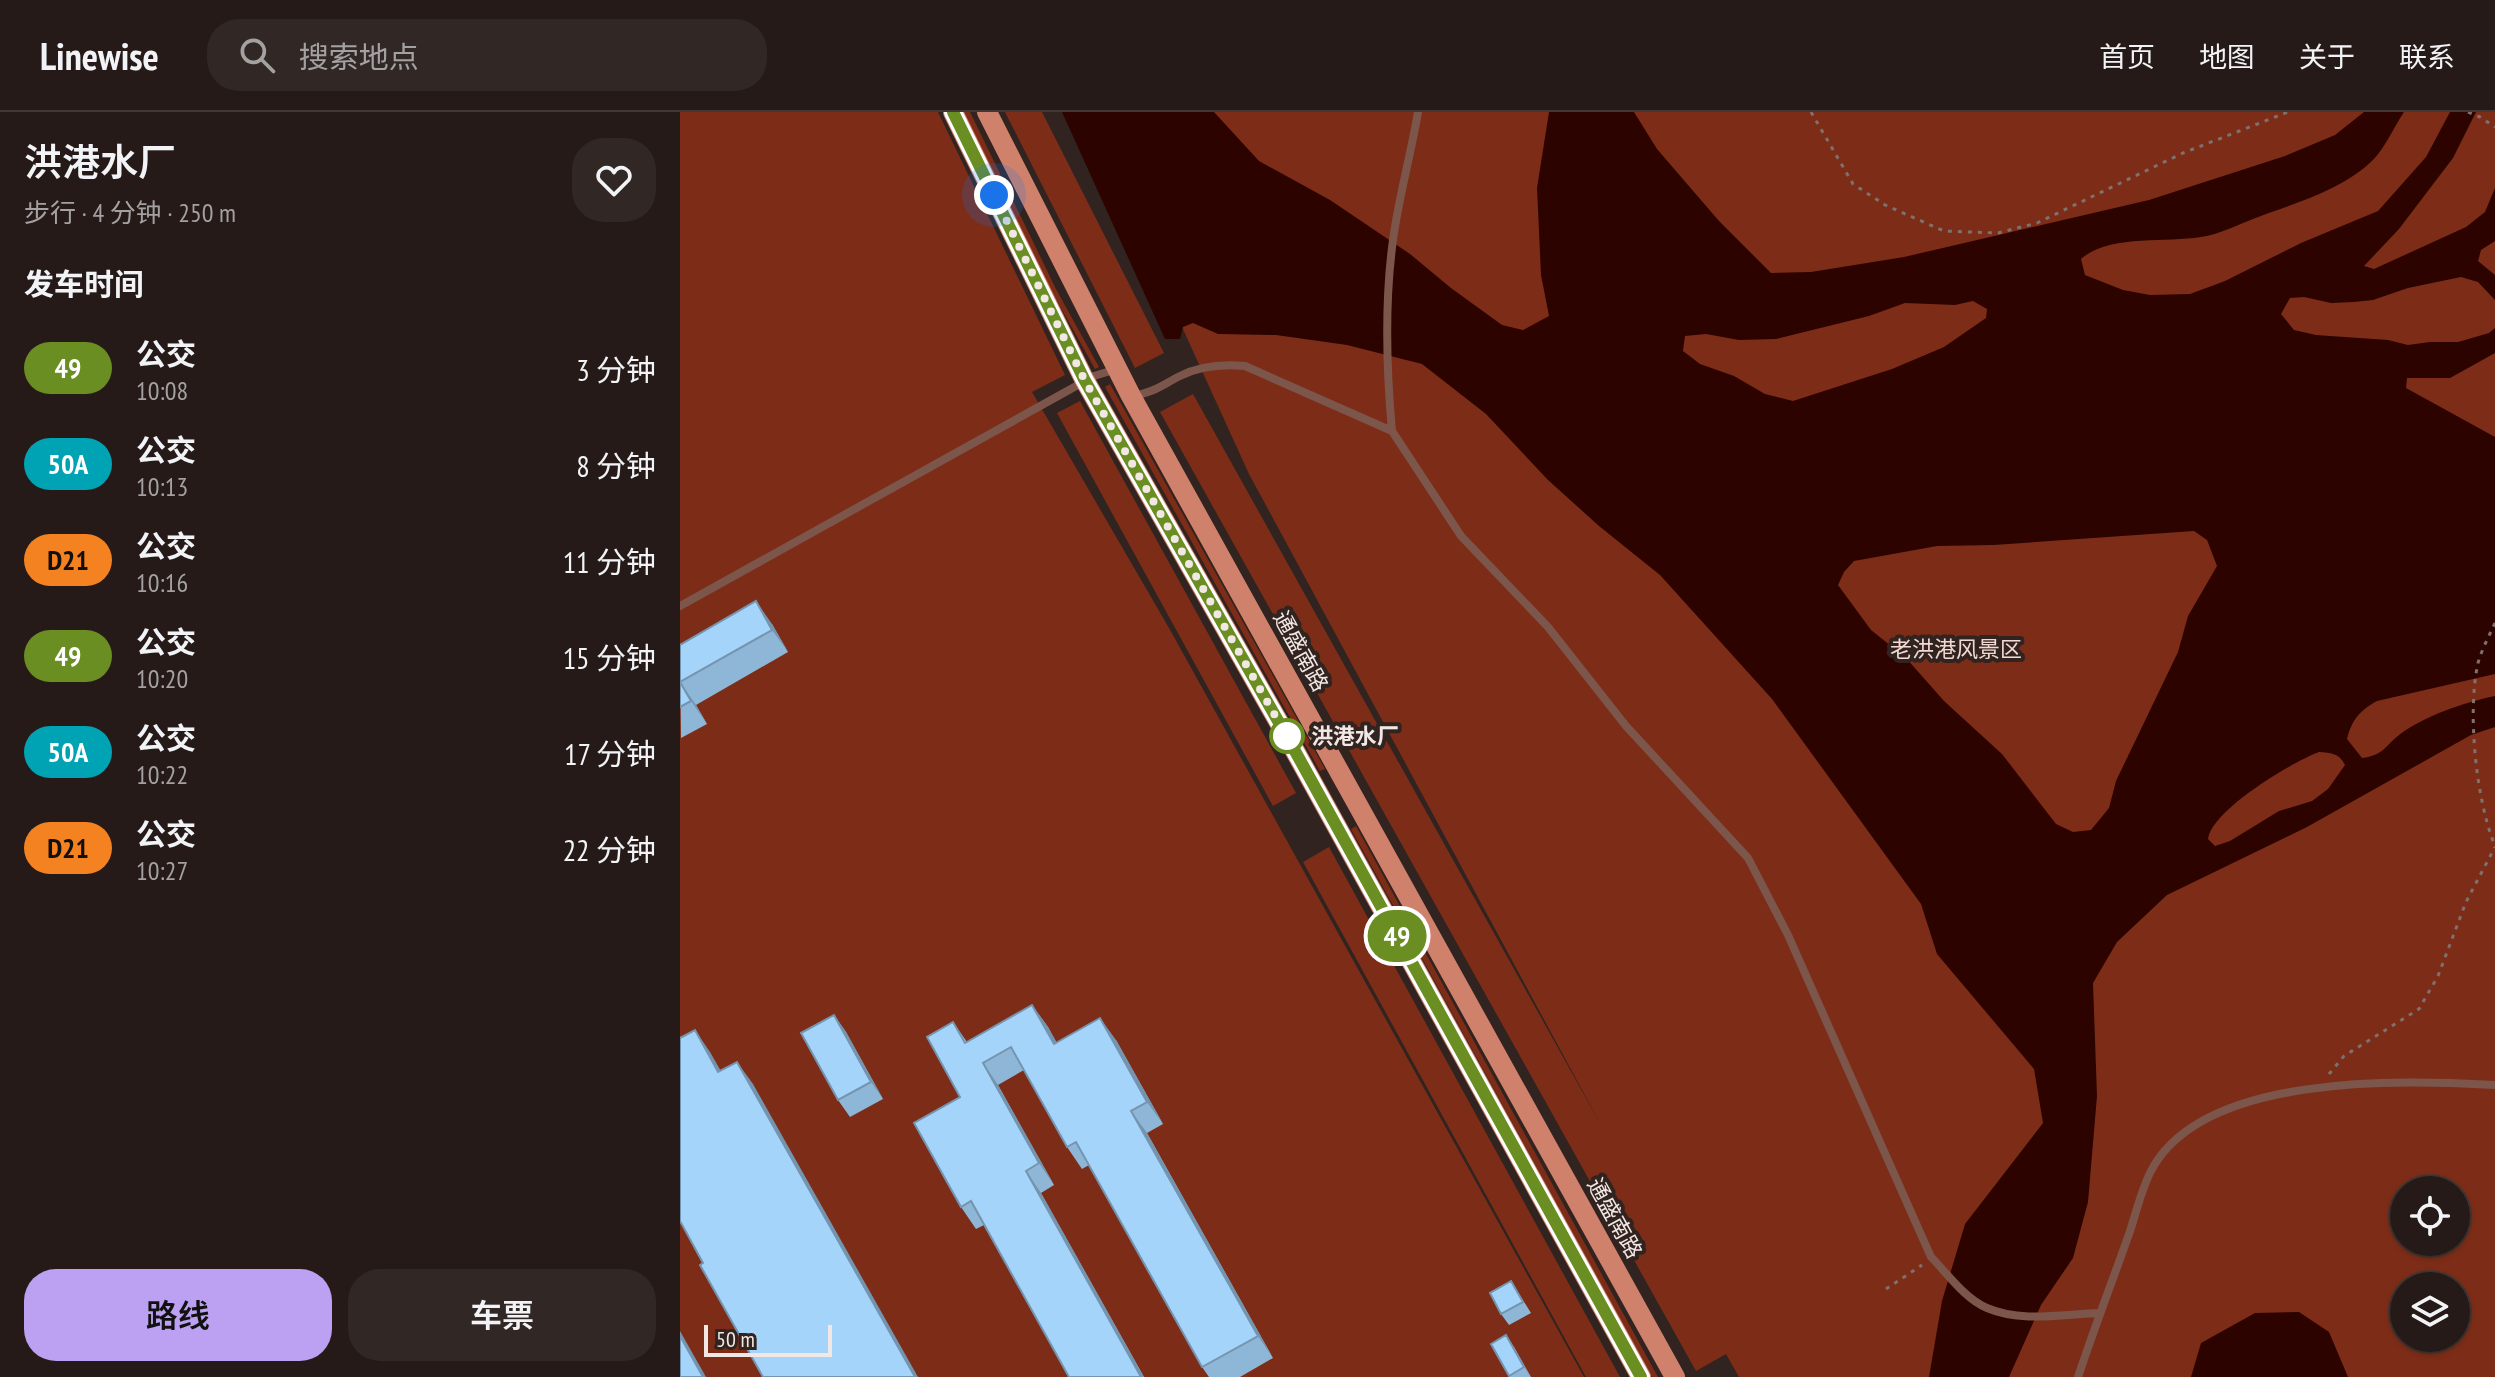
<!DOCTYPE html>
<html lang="zh">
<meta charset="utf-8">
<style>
:root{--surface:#251a17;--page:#312724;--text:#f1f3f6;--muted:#a3a1a1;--line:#423836;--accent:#bca0f2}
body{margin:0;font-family:"PT Sans Narrow","Noto Sans SC",sans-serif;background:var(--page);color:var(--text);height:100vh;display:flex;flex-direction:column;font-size:30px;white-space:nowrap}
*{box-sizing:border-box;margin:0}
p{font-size:26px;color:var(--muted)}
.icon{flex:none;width:44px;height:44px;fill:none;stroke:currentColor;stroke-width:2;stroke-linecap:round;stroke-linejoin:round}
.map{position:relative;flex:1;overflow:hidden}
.side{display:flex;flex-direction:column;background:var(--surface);width:680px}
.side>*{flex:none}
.badge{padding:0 16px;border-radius:26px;font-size:28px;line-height:52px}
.tools{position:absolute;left:1710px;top:1064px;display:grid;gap:16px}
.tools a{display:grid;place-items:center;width:80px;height:80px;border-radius:50%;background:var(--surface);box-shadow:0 2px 6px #0004,0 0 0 2px var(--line);font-size:40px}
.scale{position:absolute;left:24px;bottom:20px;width:128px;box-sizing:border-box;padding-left:8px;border:4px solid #f1e7e4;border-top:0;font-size:22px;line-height:28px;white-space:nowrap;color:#f1e7e4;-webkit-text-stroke:6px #31231f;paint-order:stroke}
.you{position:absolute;width:40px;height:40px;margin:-20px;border:6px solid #fff;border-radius:50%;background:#1a73e8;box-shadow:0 0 0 12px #1a73e833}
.map>.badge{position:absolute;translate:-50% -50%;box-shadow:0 0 0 4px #fff}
h2{padding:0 24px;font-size:30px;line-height:72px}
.round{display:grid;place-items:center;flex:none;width:84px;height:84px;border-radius:32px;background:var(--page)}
.summary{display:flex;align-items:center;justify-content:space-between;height:136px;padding:0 24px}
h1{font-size:38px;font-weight:600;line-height:60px}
.primary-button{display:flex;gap:16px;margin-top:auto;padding:16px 24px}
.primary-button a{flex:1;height:92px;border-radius:32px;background:var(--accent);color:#111;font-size:32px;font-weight:600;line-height:92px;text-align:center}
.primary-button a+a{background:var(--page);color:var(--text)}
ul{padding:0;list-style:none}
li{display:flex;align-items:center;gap:24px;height:96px;padding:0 24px}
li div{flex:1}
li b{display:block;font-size:30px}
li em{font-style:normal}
li .badge{min-width:88px;font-weight:700;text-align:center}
header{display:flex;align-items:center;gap:48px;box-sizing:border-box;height:112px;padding:0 40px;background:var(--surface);border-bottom:2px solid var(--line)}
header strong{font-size:38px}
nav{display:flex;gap:44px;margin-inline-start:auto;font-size:28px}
.search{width:560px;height:72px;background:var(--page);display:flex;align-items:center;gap:20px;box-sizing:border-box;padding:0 28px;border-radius:32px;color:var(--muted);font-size:30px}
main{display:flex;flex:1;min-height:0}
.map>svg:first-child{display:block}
.green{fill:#7d2d17;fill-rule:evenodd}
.water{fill:#2d0300;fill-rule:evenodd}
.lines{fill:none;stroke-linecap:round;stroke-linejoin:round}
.path{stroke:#7e716e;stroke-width:3;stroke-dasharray:4 6;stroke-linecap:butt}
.service{stroke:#7c554b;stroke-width:8}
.primary{stroke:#d0816c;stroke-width:20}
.wall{fill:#8eb6d7}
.shaded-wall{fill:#7494af}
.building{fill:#a5d4fa;stroke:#7494af;stroke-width:2}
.line-casing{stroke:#fff;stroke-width:18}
.line{stroke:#6b8e23;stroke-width:12}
.walk{stroke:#f1e7e4;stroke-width:8;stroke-dasharray:0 14.4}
.stop-dot{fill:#fff;stroke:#6b8e23;stroke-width:4}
.labels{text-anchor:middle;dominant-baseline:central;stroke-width:8;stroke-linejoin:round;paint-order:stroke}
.park-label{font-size:22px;fill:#f3d9d2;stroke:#31231f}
.street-label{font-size:22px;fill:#f1e7e4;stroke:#31231f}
.stop-label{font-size:22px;font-weight:bold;fill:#f1e7e4;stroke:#31231f;text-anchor:start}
</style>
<header>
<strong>Linewise</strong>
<div class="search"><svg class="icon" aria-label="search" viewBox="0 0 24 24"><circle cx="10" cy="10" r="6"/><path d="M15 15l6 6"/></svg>搜索地点</div>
<nav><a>首页</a><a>地图</a><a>关于</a><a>联系</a></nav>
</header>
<main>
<section class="side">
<div class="summary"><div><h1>洪港水厂</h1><p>步行 · 4 分钟 · 250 m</p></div><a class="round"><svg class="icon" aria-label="heart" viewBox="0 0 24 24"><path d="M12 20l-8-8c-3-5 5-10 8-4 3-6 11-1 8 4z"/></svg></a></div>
<h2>发车时间</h2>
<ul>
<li><span class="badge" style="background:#6b8e23;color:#fff">49</span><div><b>公交</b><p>10:08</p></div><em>3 分钟</em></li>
<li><span class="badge" style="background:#00a3b4;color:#fff">50A</span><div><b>公交</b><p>10:13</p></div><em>8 分钟</em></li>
<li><span class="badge" style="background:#f58220;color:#111">D21</span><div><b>公交</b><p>10:16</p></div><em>11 分钟</em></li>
<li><span class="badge" style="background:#6b8e23;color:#fff">49</span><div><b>公交</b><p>10:20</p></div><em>15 分钟</em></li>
<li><span class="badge" style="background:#00a3b4;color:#fff">50A</span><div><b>公交</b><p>10:22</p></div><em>17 分钟</em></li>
<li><span class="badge" style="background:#f58220;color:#111">D21</span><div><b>公交</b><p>10:27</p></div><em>22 分钟</em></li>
</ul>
<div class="primary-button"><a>路线</a><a>车票</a></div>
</section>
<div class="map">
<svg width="1815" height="1265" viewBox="0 0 1815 1265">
<rect width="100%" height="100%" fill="#31231f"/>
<path class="green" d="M0 0H258L385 263 352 280 489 516 904 1265H0Z
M284 0H290L376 177 419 255 415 257 372 180Z
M325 0H362L484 241 455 256Z
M404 0H1815V1265H1059L1046 1242 1016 1259 480 300 513 282 921 1013 569 362ZM1724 1078H1776V1130H1724ZM1724 1174H1776V1226H1724Z
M430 272 645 657 640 659 425 275Z
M400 289 616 681 593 694 377 301Z
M676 714 978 1265H972L671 717Z
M649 735 940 1265H906L623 750Z"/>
<path class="water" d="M382 0H534L579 49 650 88 730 142 771 176 822 213 843 218 869 204 861 163 857 76 869 0H954L977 37 1039 109 1091 161 1131 160 1224 145 1469 88 1605 44 1655 23 1684 0H1724C1714 15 1706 34 1694 47 1662 79 1614 91 1573 107 1555 114 1540 122 1521 125 1485 131 1430 122 1401 147L1405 163 1443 178 1470 183 1510 182 1545 169 1621 131 1698 99 1746 45 1770 0H1796L1773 46 1719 117 1684 154 1694 157 1786 115 1805 100 1815 76V129L1801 138 1798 149 1815 163V188L1798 170 1781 165 1728 176 1693 188 1674 190 1651 191 1624 185 1610 186 1601 202 1614 218 1636 223 1708 228 1728 233 1750 230H1778L1809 221 1815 216V241L1770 266H1727L1726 276 1815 325V562L1697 589C1679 599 1672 608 1667 627L1682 646C1704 643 1704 635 1719 623 1746 603 1783 591 1815 584V615L1791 623 1627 715 1487 783 1437 830 1413 871 1417 984 1408 1090 1393 1146 1361 1193 1329 1265H1249L1262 1189 1285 1112 1363 1011 1354 957 1257 842 1241 792 1092 587 980 463 919 414 868 368 806 302 742 252 667 233 596 223 538 222 513 211 503 215 500 227H485ZM1293 189 1307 197 1306 206 1264 235 1212 257 1113 289 1085 282 1054 264 1020 252 1003 239 1005 224 1026 222 1059 228 1096 227 1189 204 1225 191 1275 193ZM1514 419 1527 428 1537 454 1508 504 1498 540 1436 669 1429 696 1411 718 1393 720 1376 712 1322 642 1264 589 1226 546 1191 518 1158 473 1164 460 1174 449 1257 434 1314 433ZM1639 640C1651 641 1659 641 1665 653L1648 677 1632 689 1599 699 1550 729 1535 734 1528 727C1532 698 1612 650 1639 640Z
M1619 1200 1649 1220 1668 1265H1511L1521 1231 1575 1201Z"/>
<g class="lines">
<path class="path" d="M1131 0 1173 72 1205 93 1264 119 1318 121 1357 111 1503 41 1608 0
M1788 0 1800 5 1815 15
M1815 511C1809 524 1802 537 1798 551 1787 600 1796 688 1815 734
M1649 962 1664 944 1739 897 1758 864 1786 790 1815 735
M1206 1177 1242 1153"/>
<path class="service" d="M452 284C473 281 482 273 500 264 520 254 543 252 565 254L712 319 781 424 868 515 946 614 1068 746 1108 823 1251 1145C1267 1161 1285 1187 1307 1196 1342 1211 1383 1202 1420 1201
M712 319C706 253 704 187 714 121 720 81 731 41 738 0
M0 494 398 273 404 267 437 257
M1398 1265C1414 1217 1432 1170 1449 1122 1456 1102 1461 1078 1471 1059 1522 961 1720 968 1815 973"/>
<path class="primary" d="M273 0 404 267 610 630 961 1265
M307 0 451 284 995 1265"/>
</g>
<path class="wall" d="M92 512 108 540 16 593 27 612 1 626 0 533Z
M352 893 368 915 376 930 436 928 483 1012 467 1021 593 1246 560 1265H529L522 1255 409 1053 402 1057 387 1035 344 958 318 973 374 1073 361 1081 464 1265H389L304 1113 296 1117 281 1095 280 985 273 910 287 930Z
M154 903 166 920 203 987 170 1005 158 988Z
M831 1169 851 1201 829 1213 821 1202Z
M811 1232 834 1235 851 1265H829Z"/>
<path class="shaded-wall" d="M76 489 92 512 108 540 92 518Z
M0 570 16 593 27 612 11 589Z
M352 893 368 915 390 954 374 932Z
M154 903 166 920 203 987 191 970Z
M420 906 436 928 483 1012 467 990Z
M15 918 30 940 54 982 38 960Z
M57 950 73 972 238 1265H235Z
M303 951 318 973 374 1073 359 1051Z
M451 999 467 1021 593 1246 578 1224Z
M346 1059 361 1081 464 1265H461Z
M0 1219 26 1265H23L0 1224Z
M826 1223 834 1235 850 1265 844 1255Z"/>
<path class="building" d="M76 489 92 518 0 570 11 589 0 595V533Z
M352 893 374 932 420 906 467 990 451 999 578 1224 522 1255 396 1030 387 1035 331 935 303 951 359 1051 346 1059 461 1265H389L291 1089 281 1095 234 1011 280 985 247 925 273 910 285 931Z
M154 903 191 970 158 988 121 921Z
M15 918 38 960 57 950 235 1265H83L20 1153 23 1151 0 1109V926Z
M831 1169 843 1190 821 1202 810 1181Z
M826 1223 844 1255 829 1264 811 1232Z
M0 1224 23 1265H0Z"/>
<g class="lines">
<g class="line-casing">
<path id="line" d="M273 0 404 267 610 630 961 1265"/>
</g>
<use href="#line" class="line"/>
<path class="walk" d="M314 83 404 267 610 630 607 624"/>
</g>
<circle class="stop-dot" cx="607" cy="624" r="16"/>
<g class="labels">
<g class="park-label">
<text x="1276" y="537">老洪港风景区</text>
</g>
<g class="street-label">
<text transform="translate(621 539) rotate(61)">通盛南路</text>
<text transform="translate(935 1106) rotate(61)">通盛南路</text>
</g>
<g class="stop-label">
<text x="631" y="624">洪港水厂</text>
</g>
</g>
</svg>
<div class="tools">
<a><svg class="icon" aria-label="locate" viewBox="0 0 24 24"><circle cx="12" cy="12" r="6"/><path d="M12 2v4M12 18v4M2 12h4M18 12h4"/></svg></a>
<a><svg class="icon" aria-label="layers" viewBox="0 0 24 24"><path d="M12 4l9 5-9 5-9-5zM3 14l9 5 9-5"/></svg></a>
</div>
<div class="scale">50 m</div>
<div class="you" style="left:314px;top:83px"></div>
<b class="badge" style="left:717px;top:824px;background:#6b8e23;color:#fff">49</b>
</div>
</main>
